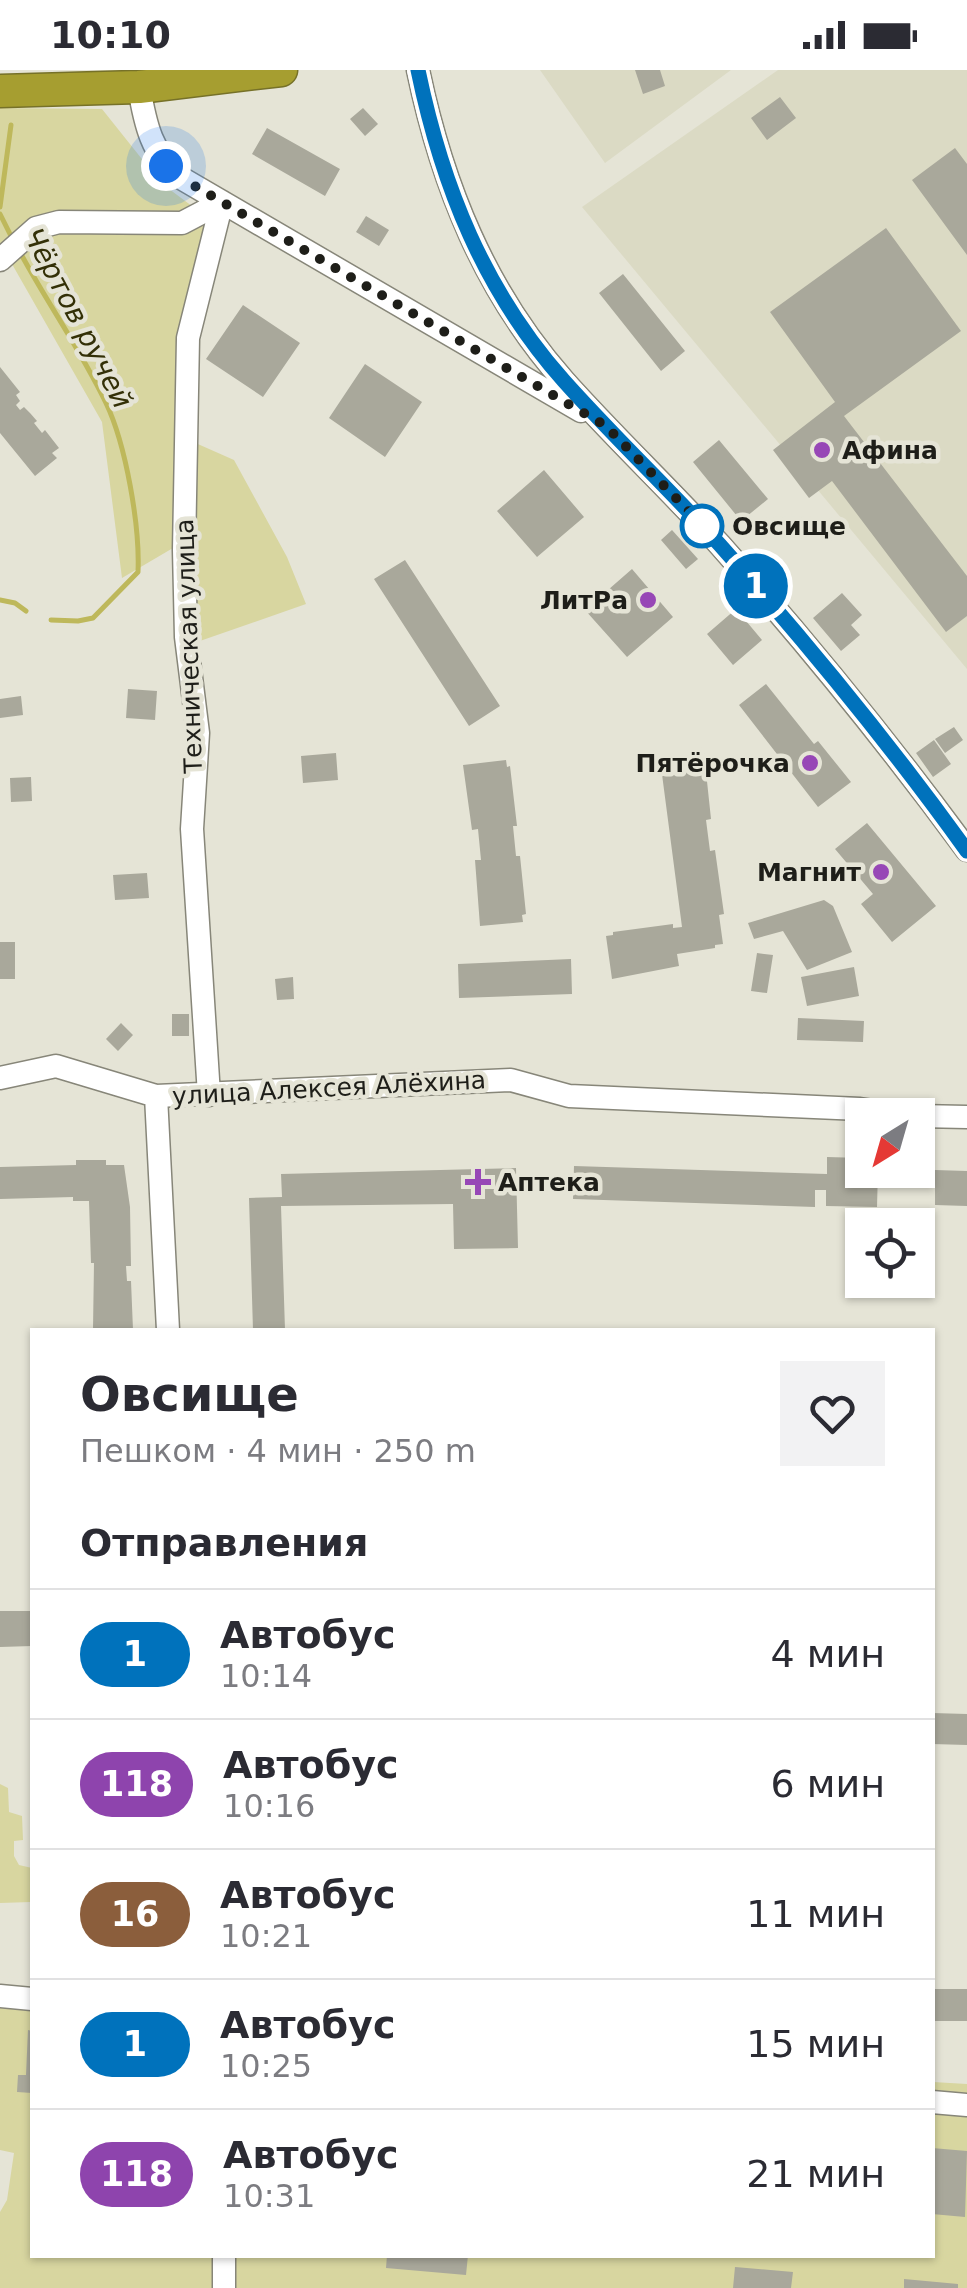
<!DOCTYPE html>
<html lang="ru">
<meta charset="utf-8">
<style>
:root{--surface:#fff;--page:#f2f2f3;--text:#2b2b33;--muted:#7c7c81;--line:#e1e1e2}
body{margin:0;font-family:"DejaVu Sans",sans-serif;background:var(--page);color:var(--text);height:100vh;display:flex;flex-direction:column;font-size:38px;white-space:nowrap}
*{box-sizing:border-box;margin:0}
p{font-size:32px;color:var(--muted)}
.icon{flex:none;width:55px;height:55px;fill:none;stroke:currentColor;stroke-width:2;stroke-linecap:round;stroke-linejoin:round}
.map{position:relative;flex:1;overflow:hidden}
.sheet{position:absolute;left:30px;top:1258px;width:905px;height:930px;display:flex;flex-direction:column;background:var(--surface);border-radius:0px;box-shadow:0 2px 8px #0004}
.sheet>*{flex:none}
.badge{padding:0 20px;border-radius:32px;font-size:35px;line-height:65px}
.needle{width:65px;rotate:217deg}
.fabs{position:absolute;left:845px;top:1028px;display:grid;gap:20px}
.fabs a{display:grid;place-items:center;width:90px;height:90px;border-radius:0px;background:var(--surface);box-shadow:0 2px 8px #0004;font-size:50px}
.you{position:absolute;width:50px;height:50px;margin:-25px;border:8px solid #fff;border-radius:50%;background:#1a73e8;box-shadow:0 0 0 15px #1a73e833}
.map>.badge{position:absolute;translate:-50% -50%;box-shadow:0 0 0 5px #fff}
h2{padding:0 50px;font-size:38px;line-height:90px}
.round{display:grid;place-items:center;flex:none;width:105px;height:105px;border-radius:0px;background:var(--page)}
.headline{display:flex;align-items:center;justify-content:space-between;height:170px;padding:0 50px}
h1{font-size:48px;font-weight:700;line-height:75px}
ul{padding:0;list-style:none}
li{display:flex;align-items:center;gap:30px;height:130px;padding:0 50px;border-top:2px solid var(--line)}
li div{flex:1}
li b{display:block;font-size:38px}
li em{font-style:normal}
li .badge{min-width:110px;font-weight:700;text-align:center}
.status{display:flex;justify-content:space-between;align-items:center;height:70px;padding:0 50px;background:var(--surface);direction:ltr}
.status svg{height:28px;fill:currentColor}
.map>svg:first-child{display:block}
.built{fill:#dbdac4}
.green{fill:#d8d6a0}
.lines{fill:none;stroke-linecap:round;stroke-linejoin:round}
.stream{stroke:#beb85b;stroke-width:5}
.building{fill:#a9a89b}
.minor-casing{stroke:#878679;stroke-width:25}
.highway-casing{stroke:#767128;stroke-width:35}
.minor{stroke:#fff;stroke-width:22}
.highway{stroke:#a69e30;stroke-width:32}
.line-casing{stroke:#fff;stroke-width:22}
.line{stroke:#0072bc;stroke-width:15}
.walk{stroke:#1e1e19;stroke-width:10;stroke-dasharray:0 18}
.poi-dot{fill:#9747b6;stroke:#e5e4d6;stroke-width:4}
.stop-dot{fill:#fff;stroke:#0072bc;stroke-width:5}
.labels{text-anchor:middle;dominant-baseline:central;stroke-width:9;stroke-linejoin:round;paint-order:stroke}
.poi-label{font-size:25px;font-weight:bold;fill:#1e1e19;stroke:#e5e4d6;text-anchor:end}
.stop-label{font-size:25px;font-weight:bold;fill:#1e1e19;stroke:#e5e4d6;text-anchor:start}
.street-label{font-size:25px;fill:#1e1e19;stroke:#e5e4d6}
.water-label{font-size:28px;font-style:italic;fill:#333007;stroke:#e5e4d6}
</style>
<div class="status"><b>10:10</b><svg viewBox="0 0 49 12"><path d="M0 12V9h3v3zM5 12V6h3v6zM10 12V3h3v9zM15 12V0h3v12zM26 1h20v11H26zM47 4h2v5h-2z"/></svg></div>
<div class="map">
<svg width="967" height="2218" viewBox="0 0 967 2218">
<rect width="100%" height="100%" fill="#e5e4d6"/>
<path class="built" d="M540 0H731L605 93Z
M778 0H967V599L582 137Z"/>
<path class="green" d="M0 38 102 39 161 113 212 151 173 478 122 508 102 352 0 173Z
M191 371 234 390 287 487 306 534 197 572Z
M0 1714 8 1718 9 1742 22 1746 23 1770 14 1771V1786L19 1795 32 1798 31 1832 0 1833Z
M0 1919 32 1922V2185H932L933 2012 967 2014V2218H0V2142L7 2130 14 2083 0 2080Z"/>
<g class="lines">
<path class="stream" d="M0 137 11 55
M0 144 13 170
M21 184C48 234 82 282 106 333 126 375 140 456 138 502L93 548 78 551 51 550
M0 530 15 533 26 541"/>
</g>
<path class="building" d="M635 0H660L665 16 643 24Z
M780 27 796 48 767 70 751 48Z
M363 38 378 54 365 66 350 49Z
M267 58 340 99 325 126 252 84Z
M955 78 967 94V185L912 110Z
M366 146 389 160 379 176 356 162Z
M886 158 961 261 844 346 967 506V546L946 562 832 411 809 428 773 380 835 332 770 242Z
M623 204 685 281 661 301 599 223Z
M243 235 300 273 263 327 206 289Z
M365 294 422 332 385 387 329 348Z
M0 297 20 322 16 325 20 331 16 335 20 340 24 337 30 343 37 351 34 353 42 363 45 360 59 378 52 383 57 388 35 406 0 363Z
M719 370 768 429 741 451 693 392Z
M544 400 584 447 537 487 497 441Z
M672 460 698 489 686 499 661 470Z
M405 490 500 636 469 656 374 509Z
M632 499 673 547 627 587 585 540Z
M842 523 862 545 851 555 860 565 841 581 813 548Z
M736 539 762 570 733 595 707 564Z
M766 614 814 674 818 671 851 712 818 737 739 635Z
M128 619 157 621 155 650 126 648Z
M21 626 23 645 0 648V629Z
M954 657 963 670 945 683 935 669Z
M934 670 951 694 933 707 916 683Z
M336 683 338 710 303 713 301 686Z
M704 683 711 749 706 750 710 781 715 780 724 844 719 845 723 874 715 875V878L677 884 679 896 612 909 606 866 613 865V862L673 854V858L682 857 660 689Z
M506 690 507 697 510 696 517 756H513L516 786H520L526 844 522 845 523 852 480 856 475 790H481L478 759 472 760 463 695Z
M31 707 32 731 11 732 10 708Z
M867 753 936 836 892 872 861 834 873 824 835 779Z
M147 803 149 828 115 830 113 805Z
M824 830 833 836 852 882 807 900 783 861 754 869 748 853Z
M0 872H15V909H0Z
M757 883 773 885 767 923 751 921Z
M571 889 572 924 459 928 458 894Z
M854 897 859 926 807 936 801 907Z
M293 907 294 929 277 930 275 909Z
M172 944H189V966H172Z
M798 948 864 951 863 972 797 970Z
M121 953 133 965 118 981 106 969Z
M827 1087 862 1088V1100H878L877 1137 826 1136V1120H815V1137L573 1129 574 1096 827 1104Z
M76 1090H106V1095H124L130 1137 131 1196H126L127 1211H131L133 1260H93L94 1193H91L89 1131H73V1127L0 1129V1097L76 1095Z
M516 1098 518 1178 454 1179 453 1134 281 1136 285 1260H253L249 1128 282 1127 281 1104Z
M935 1100 967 1101V1136L935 1135Z
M0 1541H32V1576L0 1577Z
M932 1643 967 1644V1675L932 1674Z
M932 1919H967V1951H932Z
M28 1960 32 1961V2023L17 2022 18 2005H26Z
M932 2078 967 2081 965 2147 932 2144Z
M387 2185H468L466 2205 386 2198Z
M735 2197 793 2202 791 2218H733Z
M904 2209 958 2214V2218H904Z"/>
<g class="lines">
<g class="minor-casing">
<path id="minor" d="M418 0C442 115 485 222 564 311 614 367 669 419 720 475 807 573 889 674 967 780
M139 17C145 54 152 85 181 108L581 341
M0 190 36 158 59 152 182 153 222 132
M0 1008 56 996 156 1026 511 1010 569 1026 860 1039 901 1045
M209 1025 192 759 198 663 186 567 184 480 188 268 222 132
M156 1026 168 1260
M918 1046 967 1047
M0 1926 32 1929
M932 2032 967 2035
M224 2218V2185"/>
</g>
<g class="highway-casing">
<path id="highway" d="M0 21 139 17 281 0"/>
</g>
<use href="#minor" class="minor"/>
<use href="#highway" class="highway"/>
</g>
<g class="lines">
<g class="line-casing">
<path id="line" d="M418 0C442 116 484 221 564 311 614 367 669 419 720 475 807 573 890 674 967 781"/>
</g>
<use href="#line" class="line"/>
<path class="walk" d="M166 96 181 108 606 356 705 458 702 456"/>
</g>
<g class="poi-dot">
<circle cx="822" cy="380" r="10"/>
<circle cx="648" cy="530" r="10"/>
<circle cx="810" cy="693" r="10"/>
<circle cx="881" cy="802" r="10"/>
<path d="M473 1097h10v10h10v10h-10v10h-10v-10h-10v-10h10z"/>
</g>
<circle class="stop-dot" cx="702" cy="456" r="20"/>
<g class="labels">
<g class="poi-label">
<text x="842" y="380" text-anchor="start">Афина</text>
<text x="628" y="530">ЛитРа</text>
<text x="790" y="693">Пятёрочка</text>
<text x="861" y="802">Магнит</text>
<text x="498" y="1112" text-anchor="start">Аптека</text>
</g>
<g class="stop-label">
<text x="732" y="456">Овсище</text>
</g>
<g class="street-label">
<text transform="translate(189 576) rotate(-92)">Техническая улица</text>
<text transform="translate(329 1018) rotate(-3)">улица Алексея Алёхина</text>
</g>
<g class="water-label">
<text transform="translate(78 248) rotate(62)">Чёртов ручей</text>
</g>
</g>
</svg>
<div class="fabs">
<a><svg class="needle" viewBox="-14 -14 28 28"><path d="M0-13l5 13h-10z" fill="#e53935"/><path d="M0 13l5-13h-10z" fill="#7c7c81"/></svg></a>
<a><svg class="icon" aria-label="locate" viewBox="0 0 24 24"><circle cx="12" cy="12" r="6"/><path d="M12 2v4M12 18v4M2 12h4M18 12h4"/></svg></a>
</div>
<div class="you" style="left:166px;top:96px"></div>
<b class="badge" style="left:756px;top:516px;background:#0072bc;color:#fff">1</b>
<section class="sheet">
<div class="headline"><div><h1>Овсище</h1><p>Пешком · 4 мин · 250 m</p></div><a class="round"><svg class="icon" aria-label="heart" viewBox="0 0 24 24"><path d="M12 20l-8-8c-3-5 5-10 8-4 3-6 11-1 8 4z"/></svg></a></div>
<h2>Отправления</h2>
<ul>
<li><span class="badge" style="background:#0072bc;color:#fff">1</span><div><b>Автобус</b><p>10:14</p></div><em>4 мин</em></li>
<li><span class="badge" style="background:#8e44ad;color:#fff">118</span><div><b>Автобус</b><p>10:16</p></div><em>6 мин</em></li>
<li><span class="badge" style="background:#8b5e3c;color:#fff">16</span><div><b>Автобус</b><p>10:21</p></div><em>11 мин</em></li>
<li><span class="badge" style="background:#0072bc;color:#fff">1</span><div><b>Автобус</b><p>10:25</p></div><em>15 мин</em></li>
<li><span class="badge" style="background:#8e44ad;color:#fff">118</span><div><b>Автобус</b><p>10:31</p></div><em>21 мин</em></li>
</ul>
</section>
</div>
